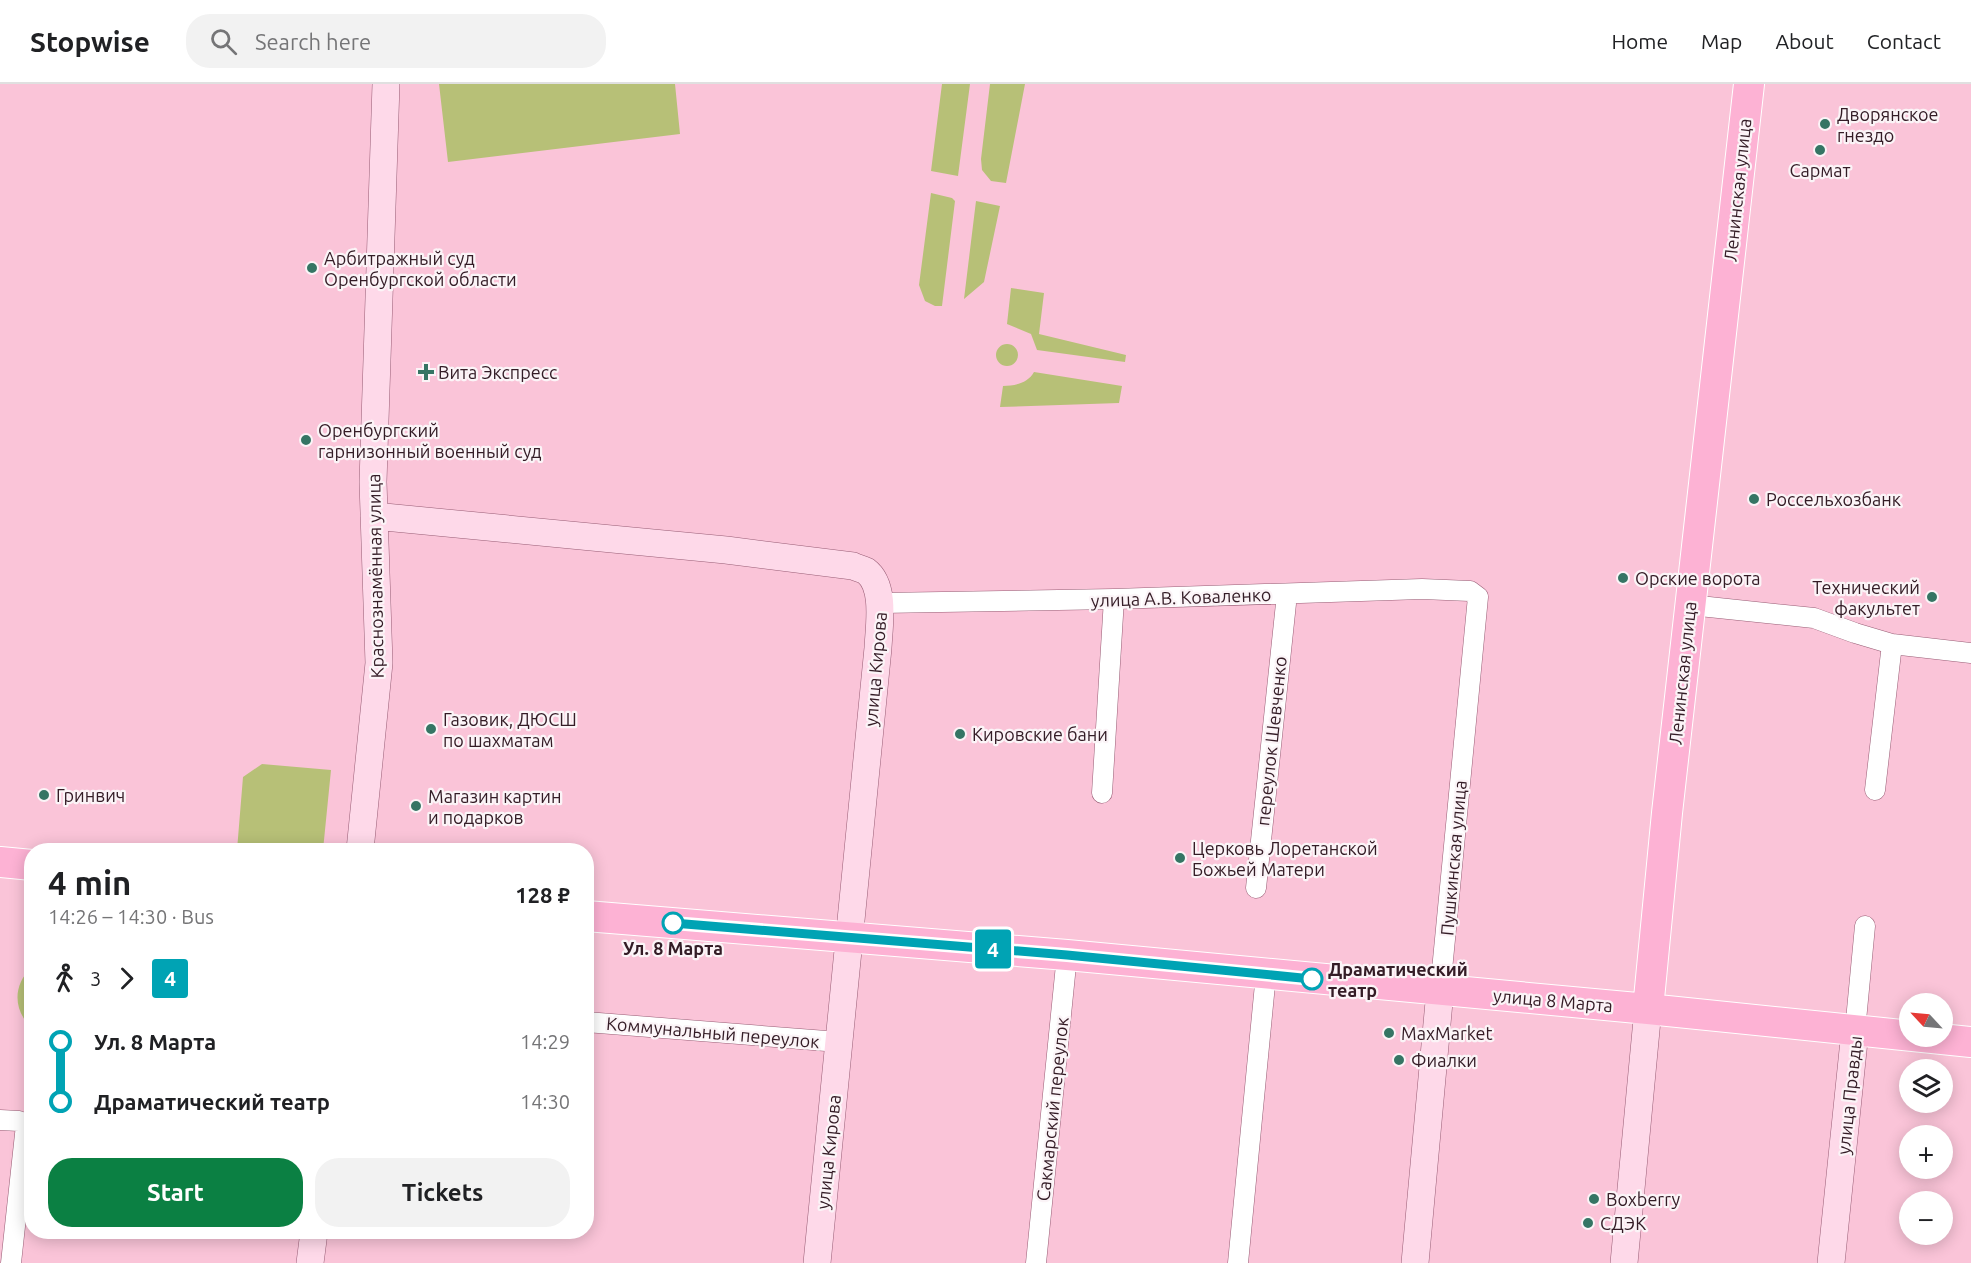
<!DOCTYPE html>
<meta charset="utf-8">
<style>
:root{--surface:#fff;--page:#f2f2f2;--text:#202124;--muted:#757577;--line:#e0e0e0;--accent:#0b8043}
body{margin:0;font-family:Ubuntu,sans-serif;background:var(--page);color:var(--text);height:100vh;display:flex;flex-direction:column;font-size:22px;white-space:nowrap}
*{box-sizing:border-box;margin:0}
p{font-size:20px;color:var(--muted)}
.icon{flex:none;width:33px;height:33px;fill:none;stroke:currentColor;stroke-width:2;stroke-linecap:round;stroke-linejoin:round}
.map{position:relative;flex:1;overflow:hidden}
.side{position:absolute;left:24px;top:759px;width:570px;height:396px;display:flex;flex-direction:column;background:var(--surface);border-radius:24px;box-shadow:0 3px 15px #0003}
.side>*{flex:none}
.badge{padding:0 12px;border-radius:4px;font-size:21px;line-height:39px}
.needle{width:39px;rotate:296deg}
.fabs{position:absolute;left:1899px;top:909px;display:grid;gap:12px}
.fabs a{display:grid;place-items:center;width:54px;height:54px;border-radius:50%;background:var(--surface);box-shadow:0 3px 15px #0003;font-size:30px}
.map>.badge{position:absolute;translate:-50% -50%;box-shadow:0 0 0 3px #fff}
.legs{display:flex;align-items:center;gap:9px;height:66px;padding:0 24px;font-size:20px}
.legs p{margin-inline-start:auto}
.headline{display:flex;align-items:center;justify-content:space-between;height:102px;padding:0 24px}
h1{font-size:33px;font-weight:600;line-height:45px}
.button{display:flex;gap:12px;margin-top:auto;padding:12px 24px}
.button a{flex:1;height:69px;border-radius:24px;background:var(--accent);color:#fff;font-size:24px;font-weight:600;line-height:69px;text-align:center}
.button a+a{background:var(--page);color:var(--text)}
ul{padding:0 24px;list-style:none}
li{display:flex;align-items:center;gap:21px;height:60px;font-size:22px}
li i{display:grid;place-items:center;width:9px;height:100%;margin:0 8px;background:currentColor}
li i::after{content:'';width:15px;height:15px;margin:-8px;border:4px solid;border-radius:50%;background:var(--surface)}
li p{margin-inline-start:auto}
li:first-child i{background:linear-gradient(#0000 50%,currentColor 0)}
li:last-child i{background:linear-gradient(currentColor 50%,#0000 0)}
header{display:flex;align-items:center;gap:36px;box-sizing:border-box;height:84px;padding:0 30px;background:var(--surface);border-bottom:2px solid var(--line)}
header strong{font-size:28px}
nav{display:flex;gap:33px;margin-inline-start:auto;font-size:21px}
.search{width:420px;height:54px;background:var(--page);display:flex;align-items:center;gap:15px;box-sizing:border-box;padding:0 21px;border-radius:24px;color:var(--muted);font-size:22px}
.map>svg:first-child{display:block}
.green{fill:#b7c077}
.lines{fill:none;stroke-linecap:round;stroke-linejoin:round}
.street-casing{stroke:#985d75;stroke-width:21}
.secondary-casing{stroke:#985d75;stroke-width:28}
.primary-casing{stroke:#fff;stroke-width:32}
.street{stroke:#fff;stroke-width:20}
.secondary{stroke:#fed9e9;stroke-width:27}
.primary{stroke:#fdb2d4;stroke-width:30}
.line-1-casing{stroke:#fff;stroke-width:14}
.line-1{stroke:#00a3b4;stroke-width:9}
.poi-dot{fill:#357564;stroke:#fbf4f7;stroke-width:2}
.stop-1-dot{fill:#fff;stroke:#00a3b4;stroke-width:3}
.labels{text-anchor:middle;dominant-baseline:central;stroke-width:4.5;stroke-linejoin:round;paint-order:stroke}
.poi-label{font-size:18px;fill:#341c26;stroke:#fbf4f7;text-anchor:start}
.street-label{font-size:18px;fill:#341c26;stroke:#fbf4f7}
.stop-label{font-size:18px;font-weight:bold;fill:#341c26;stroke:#fbf4f7}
</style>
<header>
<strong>Stopwise</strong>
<div class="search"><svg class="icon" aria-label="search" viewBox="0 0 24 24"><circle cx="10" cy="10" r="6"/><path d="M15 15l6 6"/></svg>Search here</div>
<nav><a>Home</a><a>Map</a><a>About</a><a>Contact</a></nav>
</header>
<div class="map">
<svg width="1971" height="1179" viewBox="0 0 1971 1179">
<rect width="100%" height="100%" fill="#fac4d8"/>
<path class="green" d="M439 0H675L680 50 448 78Z
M942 0H970L958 92 931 87Z
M990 0H1025L1006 99 991 97 982 86 981 75Z
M931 109 952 114 955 117 942 222H935L925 217 919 201Z
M976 117 1000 122 984 198 964 215Z
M1011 204 1044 209 1039 250 1126 271 1125 278 1037 266 1031 250 1007 240Z
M996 271a11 11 0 1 1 22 0a11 11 0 1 1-22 0Z
M1034 288 1122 302 1119 319 1000 323 1003 302C1015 302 1028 299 1034 288Z
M262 680 331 686 323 766H237L243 693Z
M31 884V943C13 926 13 901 31 884Z"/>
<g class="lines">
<g class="street-casing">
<path id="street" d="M881 519 1114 515 1422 505 1470 507 1478 513 1440 907
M1690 521 1814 534 1855 549 1892 560 1971 569
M1875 706 1892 560
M1102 709 1114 515
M1256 804 1287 510
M586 938 839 958
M1855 947 1865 842
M0 1036 19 1037 26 1041 11 1179
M1036 1179 1067 871
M1238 1179 1266 890"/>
</g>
<g class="secondary-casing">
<path id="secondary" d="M374 432 726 466 853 482C857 484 862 485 866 487 886 502 879 542 878 564L817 1179
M360 766 379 579 373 398 386 0
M310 1179 314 1148
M1415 1179 1440 907
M1624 1179 1648 925
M1831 1179 1855 947"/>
</g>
<g class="primary-casing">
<path id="primary" d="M0 778 32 781
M586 832 1067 871 1648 925 1971 958
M1648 925 1667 729 1749 0"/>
</g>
<use href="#street" class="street"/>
<use href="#secondary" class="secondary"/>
<use href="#primary" class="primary"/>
</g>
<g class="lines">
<g class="line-1-casing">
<path id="line-1" d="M673 839 1067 871 1312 895"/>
</g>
<use href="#line-1" class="line-1"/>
</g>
<g class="poi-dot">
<circle cx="1825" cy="40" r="6"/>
<circle cx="1820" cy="66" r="6"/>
<circle cx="312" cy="184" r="6"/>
<path d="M423 279h6v6h6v6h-6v6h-6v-6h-6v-6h6z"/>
<circle cx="306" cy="356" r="6"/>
<circle cx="1754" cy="415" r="6"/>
<circle cx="1623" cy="494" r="6"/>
<circle cx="1932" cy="513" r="6"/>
<circle cx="431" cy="645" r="6"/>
<circle cx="960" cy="650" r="6"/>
<circle cx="44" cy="711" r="6"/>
<circle cx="416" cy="722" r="6"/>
<circle cx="1180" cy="774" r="6"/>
<circle cx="1389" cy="949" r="6"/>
<circle cx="1399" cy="976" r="6"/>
<circle cx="1594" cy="1115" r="6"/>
<circle cx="1588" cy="1139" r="6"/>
</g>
<g class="stop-1-dot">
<circle cx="673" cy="839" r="10"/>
<circle cx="1312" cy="895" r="10"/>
</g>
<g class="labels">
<g class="poi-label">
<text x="1837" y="30">Дворянское<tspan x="1837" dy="21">гнездо</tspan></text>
<text x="1820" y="86" text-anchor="middle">Сармат</text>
<text x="324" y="174">Арбитражный суд<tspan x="324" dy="21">Оренбургской области</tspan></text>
<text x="438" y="288">Вита Экспресс</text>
<text x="318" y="346">Оренбургский<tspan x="318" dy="21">гарнизонный военный суд</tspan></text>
<text x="1766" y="415">Россельхозбанк</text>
<text x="1635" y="494">Орские ворота</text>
<text x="1920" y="503" text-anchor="end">Технический<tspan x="1920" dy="21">факультет</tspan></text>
<text x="443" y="635">Газовик, ДЮСШ<tspan x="443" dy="21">по шахматам</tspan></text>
<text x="972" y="650">Кировские бани</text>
<text x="56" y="711">Гринвич</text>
<text x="428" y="712">Магазин картин<tspan x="428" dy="21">и подарков</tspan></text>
<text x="1192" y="764">Церковь Лоретанской<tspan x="1192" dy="21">Божьей Матери</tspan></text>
<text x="1401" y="949">MaxMarket</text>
<text x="1411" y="976">Фиалки</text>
<text x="1606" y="1115">Boxberry</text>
<text x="1600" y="1139">СДЭК</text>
</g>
<g class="street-label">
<text transform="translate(1737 106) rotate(-84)">Ленинская улица</text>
<text transform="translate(375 492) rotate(-91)">Краснознамённая улица</text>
<text transform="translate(1181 513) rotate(-2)">улица А.В. Коваленко</text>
<text transform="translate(875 585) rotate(-85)">улица Кирова</text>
<text transform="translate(1682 589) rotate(-84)">Ленинская улица</text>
<text transform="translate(1271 657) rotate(-84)">переулок Шевченко</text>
<text transform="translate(1453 774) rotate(-85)">Пушкинская улица</text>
<text transform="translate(1553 916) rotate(5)">улица 8 Марта</text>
<text transform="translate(713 948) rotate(5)">Коммунальный переулок</text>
<text transform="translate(1849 1011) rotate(-84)">улица Правды</text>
<text transform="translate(1052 1025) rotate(-84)">Сакмарский переулок</text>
<text transform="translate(828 1068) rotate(-84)">улица Кирова</text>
</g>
<g class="stop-label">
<text x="673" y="864">Ул. 8 Марта</text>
<text x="1328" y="885" text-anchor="start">Драматический<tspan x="1328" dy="21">театр</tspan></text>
</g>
</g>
</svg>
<div class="fabs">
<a><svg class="needle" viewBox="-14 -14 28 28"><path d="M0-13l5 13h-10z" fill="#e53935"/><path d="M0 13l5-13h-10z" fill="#757577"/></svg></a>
<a><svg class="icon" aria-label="layers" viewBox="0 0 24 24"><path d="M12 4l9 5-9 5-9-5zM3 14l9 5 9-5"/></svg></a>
<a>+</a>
<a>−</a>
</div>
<b class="badge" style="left:993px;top:865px;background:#00a3b4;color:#fff">4</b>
<section class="side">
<div class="headline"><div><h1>4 min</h1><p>14:26 – 14:30 · Bus</p></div><b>128 ₽</b></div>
<div class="legs"><svg class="icon" aria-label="walk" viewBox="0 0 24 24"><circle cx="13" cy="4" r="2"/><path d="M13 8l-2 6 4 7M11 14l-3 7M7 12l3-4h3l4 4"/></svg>3<svg class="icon" aria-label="forward" viewBox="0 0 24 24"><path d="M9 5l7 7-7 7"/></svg><b class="badge" style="background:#00a3b4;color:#fff">4</b></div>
<ul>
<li><i style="color:#00a3b4"></i><b>Ул. 8 Марта</b><p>14:29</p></li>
<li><i style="color:#00a3b4"></i><b>Драматический театр</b><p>14:30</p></li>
</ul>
<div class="button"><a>Start</a><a>Tickets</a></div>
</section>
</div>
